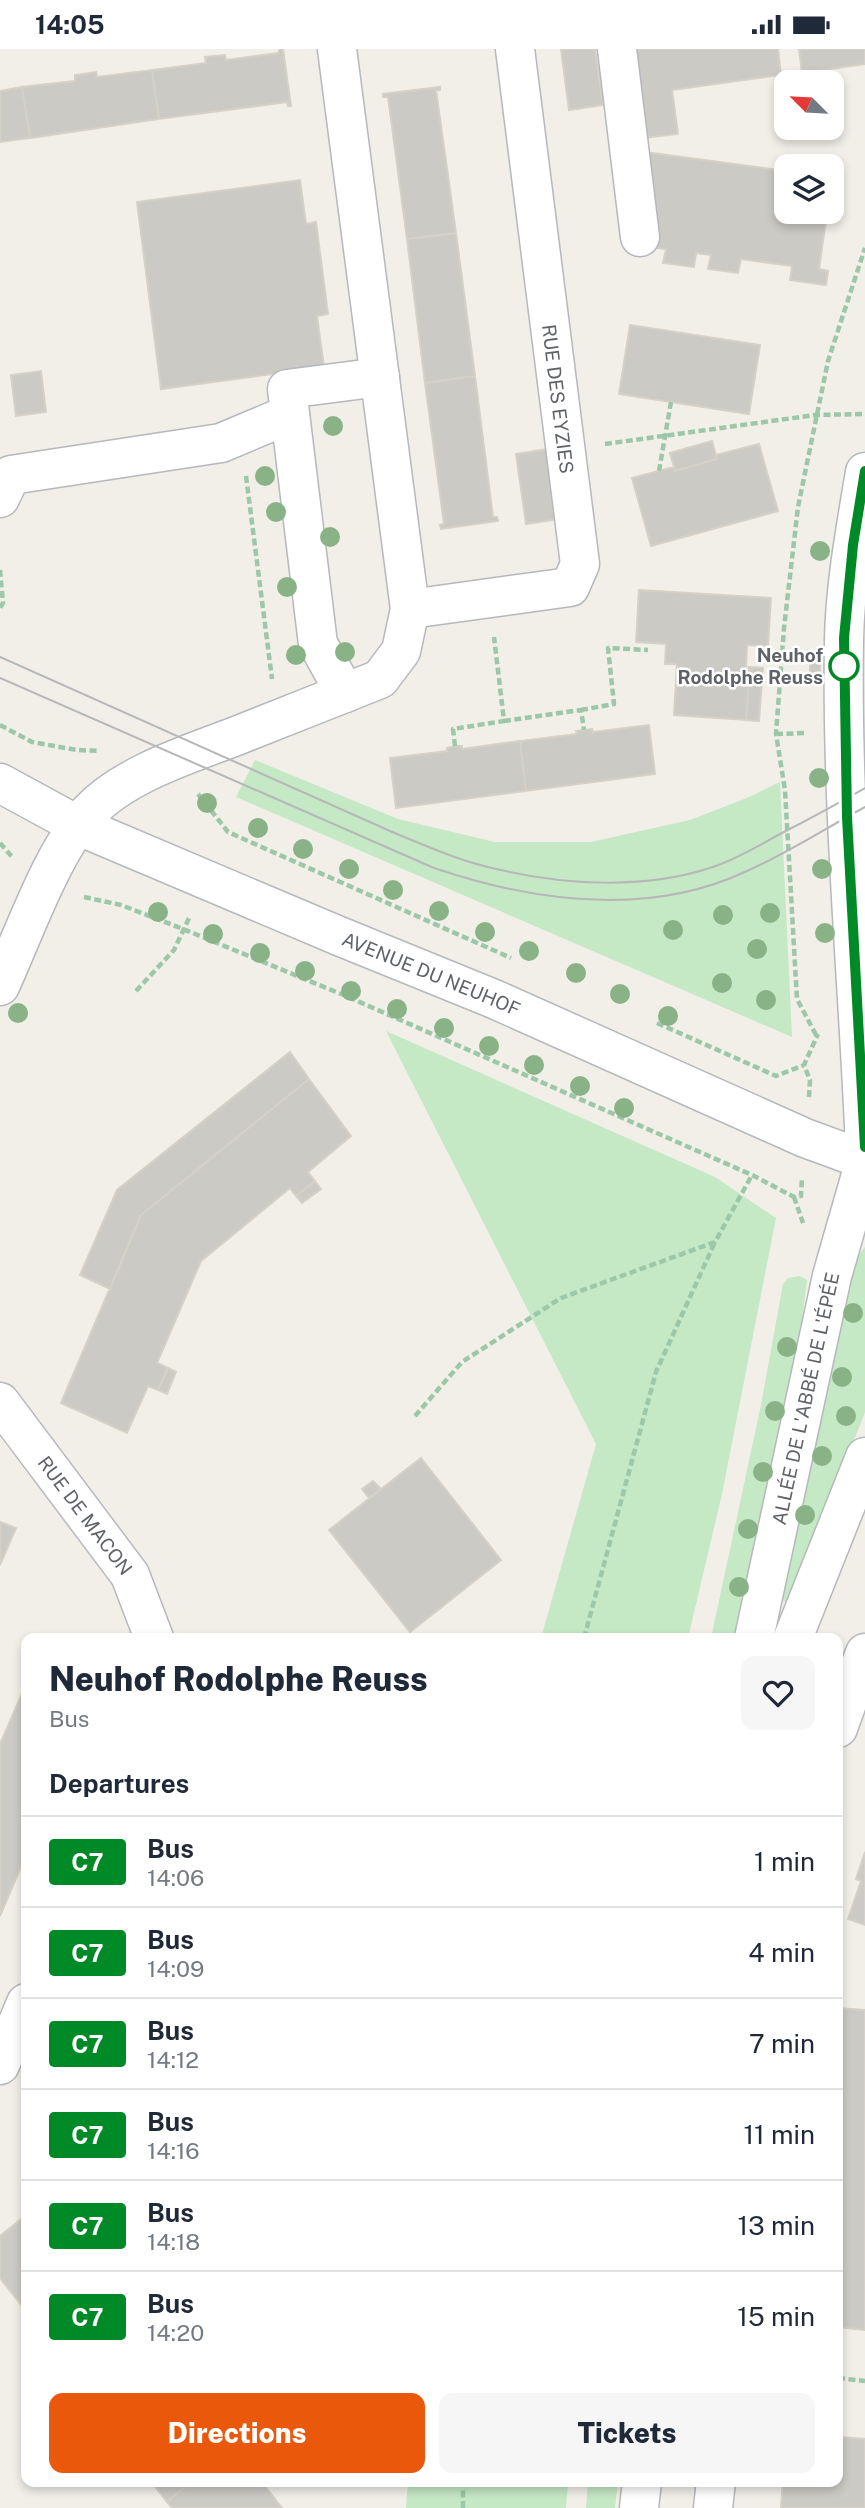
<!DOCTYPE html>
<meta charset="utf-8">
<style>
:root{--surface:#fff;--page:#f6f6f7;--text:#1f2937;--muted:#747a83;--line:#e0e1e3;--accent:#ea580c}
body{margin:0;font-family:"Public Sans",sans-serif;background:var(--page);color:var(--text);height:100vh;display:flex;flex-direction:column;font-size:26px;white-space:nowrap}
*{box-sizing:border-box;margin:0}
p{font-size:23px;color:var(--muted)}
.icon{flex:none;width:38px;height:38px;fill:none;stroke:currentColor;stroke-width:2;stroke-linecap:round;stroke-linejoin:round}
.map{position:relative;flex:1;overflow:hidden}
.side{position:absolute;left:21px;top:1584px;width:822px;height:854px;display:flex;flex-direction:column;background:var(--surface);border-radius:14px;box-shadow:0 4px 10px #0003}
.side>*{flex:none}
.badge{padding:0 14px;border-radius:5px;font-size:24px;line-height:46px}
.needle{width:46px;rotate:294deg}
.fabs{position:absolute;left:774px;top:21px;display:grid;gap:14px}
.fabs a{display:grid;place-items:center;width:70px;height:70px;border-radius:14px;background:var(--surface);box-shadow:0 4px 10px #0003;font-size:35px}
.map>.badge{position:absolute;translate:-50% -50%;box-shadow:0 0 0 4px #fff}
h2{padding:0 28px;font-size:26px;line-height:63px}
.round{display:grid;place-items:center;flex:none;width:74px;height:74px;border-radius:14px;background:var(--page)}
.head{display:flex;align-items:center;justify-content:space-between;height:119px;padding:0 28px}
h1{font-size:33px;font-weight:800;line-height:52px}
.action{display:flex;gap:14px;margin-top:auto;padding:14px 28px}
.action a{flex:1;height:80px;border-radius:14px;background:var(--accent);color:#fff;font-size:28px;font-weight:800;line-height:80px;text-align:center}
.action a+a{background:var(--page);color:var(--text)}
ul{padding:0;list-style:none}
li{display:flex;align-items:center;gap:21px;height:91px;padding:0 28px;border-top:2px solid var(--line)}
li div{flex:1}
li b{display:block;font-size:26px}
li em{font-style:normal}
li .badge{min-width:77px;font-weight:700;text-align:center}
.status{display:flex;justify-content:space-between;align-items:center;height:49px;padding:0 35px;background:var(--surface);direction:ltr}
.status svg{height:19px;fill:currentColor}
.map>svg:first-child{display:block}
.green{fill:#c5e8c5}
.building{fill:#cccac5;stroke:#d6d1c6;stroke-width:2}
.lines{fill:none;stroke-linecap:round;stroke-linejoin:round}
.minor-casing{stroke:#b5b8bc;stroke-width:41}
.path{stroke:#9cc7a9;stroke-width:4.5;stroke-dasharray:7 3.5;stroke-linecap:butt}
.minor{stroke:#fff;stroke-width:38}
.tram{stroke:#b6b7b8;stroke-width:2}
.tree{fill:#89b387}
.line-casing{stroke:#fff;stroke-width:16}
.line{stroke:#008a27;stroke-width:10}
.stop-dot{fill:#fff;stroke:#008a27;stroke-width:3.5}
.labels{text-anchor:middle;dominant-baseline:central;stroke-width:5;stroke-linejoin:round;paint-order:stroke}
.street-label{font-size:19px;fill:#5f6368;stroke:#fff}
.stop-label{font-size:19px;font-weight:bold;fill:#5f6368;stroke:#fff;text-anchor:end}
</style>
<div class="status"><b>14:05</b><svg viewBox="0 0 49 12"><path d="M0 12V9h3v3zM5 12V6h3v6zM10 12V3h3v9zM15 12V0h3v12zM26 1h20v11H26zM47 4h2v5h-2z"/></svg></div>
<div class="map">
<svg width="865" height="2459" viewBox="0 0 865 2459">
<rect width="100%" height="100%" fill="#f1efe8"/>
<path class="green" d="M255 711 398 770 495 793H591L690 771 747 749 780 733 792 988 236 748Z
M386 982 715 1128 776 1169 722 1445 688 1589H541L596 1395Z
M865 1198V1363L791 1554 781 1551 853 1213Z
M800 1227 807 1231 791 1356 738 1589H711L761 1356 783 1235 788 1229Z
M408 2433V2432L568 2433 566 2459H406Z
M588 2433H618L615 2459H586Z"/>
<path class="building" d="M279 0H283L291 57H288L287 53 159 70 152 21 206 14 205 8 225 6 226 11 279 4Z
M561 0H595L603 56 569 61Z
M631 0H778L781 26 672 41 678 85 644 89Z
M799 0H865V15L802 24Z
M152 21 159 70 30 89 22 38 75 32V26L96 23 97 28Z
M22 38 30 89 0 93V42Z
M440 38V41H436L456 184 407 190 388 48H383V45Z
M645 103 786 122V163H831V128L836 129 831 172 826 171 819 220 828 222 826 236 790 231 792 217 741 210 738 224 708 220 711 206 696 204 694 218 663 214 666 200 658 199Z
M300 131 306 175 316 173 328 265 317 267 324 318 161 340 137 153Z
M456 184 475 327 425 334 407 190Z
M630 276 760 296 749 365 619 345Z
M41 322 46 363 16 367 11 326Z
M475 327 493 468H497L498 472 441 480 440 476 444 475 425 334Z
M712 392 717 410 675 422 670 404Z
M759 395 778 462 651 497 632 429 674 418 675 422 717 410 716 406Z
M548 400 559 470 526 475 516 405Z
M639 541 771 549 768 597 747 596 746 619 750 618 746 671 674 666 677 615H665L666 595 636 593Z
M810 605H820V632H810Z
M750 618 763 619 759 672 746 671Z
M649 676 655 725 526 742 520 692 577 685 576 682 592 680 593 683Z
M520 692 526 742 396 759 390 709 447 702V699L455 697H462V700Z
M290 1003 309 1030 141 1166 110 1240 80 1226 117 1141Z
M309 1030 351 1087 308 1123 315 1132 296 1147 290 1139 201 1212 157 1314 168 1319 158 1341 148 1337 127 1384 61 1354 141 1166Z
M315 1132 321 1140 302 1154 296 1147Z
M168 1319 176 1323 167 1345 158 1341Z
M421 1409 501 1511 410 1583 329 1481Z
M373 1432 381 1440 369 1449 362 1440Z
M0 1473 16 1479 0 1516Z
M23 1642 26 1643V1806L0 1867V1695Z
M865 1803V1876L848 1870 861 1832 856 1830Z
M838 1959 865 1961V2281L838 2278Z
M26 2166V2262L0 2229V2187Z
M840 2388 865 2390V2459H781L783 2432H838Z
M151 2432H192L167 2453Z
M192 2432H261L282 2459H172L167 2453Z"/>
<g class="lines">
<g class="minor-casing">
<g id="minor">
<path d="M617 0 640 188"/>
<path d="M865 423C856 478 845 535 844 591 841 760 858 930 865 1100"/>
<path d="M0 449 11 426 221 394 290 365"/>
<path d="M410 560 570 538 580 515 515 0"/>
<path d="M345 644 318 595 287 340 380 328"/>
<path id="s1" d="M0 734 79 777 339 887 494 950 805 1089 865 1111"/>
<path d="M0 937C23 887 53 800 90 762 124 726 186 706 231 689 281 669 330 650 380 630L401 602 410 560 337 0"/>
<path id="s2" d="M0 1353 130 1526 154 1589"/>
<path id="s3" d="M754 1589 832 1227 865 1112"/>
<path d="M793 1589 865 1408"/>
<path d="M838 1679 865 1604"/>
<path d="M0 2016 26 1954"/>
<path d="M639 2459 642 2432"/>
<path d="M713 2459 716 2432"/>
</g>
</g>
<path class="path" d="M605 395 815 366 865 365
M659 422 671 353
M246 427 272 630
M0 521 3 554 0 559
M581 661 614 655 608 599 648 601
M504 672 581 661 584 681
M0 676 32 693 77 701 100 702
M776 685 806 684
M455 697 453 680 504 672 494 588
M198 745 228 783 511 909
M0 794 13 809
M84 848 121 856 183 880 346 947 752 1126 794 1148 801 1147 802 1130
M136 942 174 901 190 867
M657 974 776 1027 804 1016
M816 986 797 950 785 741 776 685 784 579 798 458 828 312 865 199
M809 1048 810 1031 804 1016 818 985
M794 1148 803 1174
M415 1367 462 1313 561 1249 715 1193 752 1126
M584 1589 656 1323 715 1193
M838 2329 865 2332
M463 2459V2432"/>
<use href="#minor" class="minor"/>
<path class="tram" d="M0 608 390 782C424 796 459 812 496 820 565 836 644 841 713 818 737 810 758 797 780 785 809 770 837 755 865 739
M0 629 434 819C535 853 647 869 747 822 788 804 826 779 865 758"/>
</g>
<g class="tree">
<circle cx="333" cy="377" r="10"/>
<circle cx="265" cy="427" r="10"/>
<circle cx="276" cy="463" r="10"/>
<circle cx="330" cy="488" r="10"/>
<circle cx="820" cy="502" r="10"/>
<circle cx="287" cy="538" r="10"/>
<circle cx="345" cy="603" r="10"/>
<circle cx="296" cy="606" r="10"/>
<circle cx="819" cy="729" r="10"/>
<circle cx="207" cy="754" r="10"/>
<circle cx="258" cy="779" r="10"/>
<circle cx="303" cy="800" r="10"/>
<circle cx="349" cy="820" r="10"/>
<circle cx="822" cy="820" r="10"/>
<circle cx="393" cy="841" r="10"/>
<circle cx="439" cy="862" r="10"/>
<circle cx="158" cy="863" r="10"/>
<circle cx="770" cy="864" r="10"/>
<circle cx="723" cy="866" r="10"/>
<circle cx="673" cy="881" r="10"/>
<circle cx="485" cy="883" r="10"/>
<circle cx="825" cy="884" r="10"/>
<circle cx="213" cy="885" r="10"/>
<circle cx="757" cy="900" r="10"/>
<circle cx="529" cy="902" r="10"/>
<circle cx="260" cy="904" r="10"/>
<circle cx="305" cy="922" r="10"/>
<circle cx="576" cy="924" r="10"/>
<circle cx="722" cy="934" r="10"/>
<circle cx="351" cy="942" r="10"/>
<circle cx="620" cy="945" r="10"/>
<circle cx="766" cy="951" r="10"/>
<circle cx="397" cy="960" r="10"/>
<circle cx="18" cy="964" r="10"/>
<circle cx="668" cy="967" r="10"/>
<circle cx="444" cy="979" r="10"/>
<circle cx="489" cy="997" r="10"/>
<circle cx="534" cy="1016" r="10"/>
<circle cx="580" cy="1037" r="10"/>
<circle cx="624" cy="1059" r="10"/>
<circle cx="853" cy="1264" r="10"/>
<circle cx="787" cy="1298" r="10"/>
<circle cx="842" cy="1328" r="10"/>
<circle cx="775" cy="1362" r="10"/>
<circle cx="846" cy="1367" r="10"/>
<circle cx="822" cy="1407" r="10"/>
<circle cx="763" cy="1423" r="10"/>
<circle cx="805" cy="1466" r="10"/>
<circle cx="748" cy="1480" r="10"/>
<circle cx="739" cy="1538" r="10"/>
</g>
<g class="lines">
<g class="line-casing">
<path id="line" d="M865 422 853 496 844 589 847 768 865 1098"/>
</g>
<use href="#line" class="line"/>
</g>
<circle class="stop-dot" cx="844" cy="617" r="14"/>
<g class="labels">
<g class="street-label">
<text transform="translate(558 350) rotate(83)">RUE DES EYZIES</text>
<text stroke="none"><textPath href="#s1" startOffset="472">AVENUE DU NEUHOF</textPath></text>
<text stroke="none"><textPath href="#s3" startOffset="245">ALLÉE DE L'ABBÉ DE L'ÉPÉE</textPath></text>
<text stroke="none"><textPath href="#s2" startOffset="142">RUE DE MACON</textPath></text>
</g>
<g class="stop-label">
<text x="823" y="606">Neuhof<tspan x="823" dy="22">Rodolphe Reuss</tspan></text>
</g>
</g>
</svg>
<div class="fabs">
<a><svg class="needle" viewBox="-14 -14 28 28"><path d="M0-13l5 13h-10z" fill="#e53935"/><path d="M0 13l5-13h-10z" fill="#747a83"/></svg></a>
<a><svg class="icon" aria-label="layers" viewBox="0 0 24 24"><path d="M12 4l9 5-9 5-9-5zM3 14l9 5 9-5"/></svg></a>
</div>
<section class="side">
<div class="head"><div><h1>Neuhof Rodolphe Reuss</h1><p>Bus</p></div><a class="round"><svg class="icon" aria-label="heart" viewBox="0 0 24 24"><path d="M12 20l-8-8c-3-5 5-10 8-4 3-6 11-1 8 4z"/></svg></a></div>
<h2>Departures</h2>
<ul>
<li><span class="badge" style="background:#008a27;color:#fff">C7</span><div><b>Bus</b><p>14:06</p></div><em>1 min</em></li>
<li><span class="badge" style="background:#008a27;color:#fff">C7</span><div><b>Bus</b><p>14:09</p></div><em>4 min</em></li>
<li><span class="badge" style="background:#008a27;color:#fff">C7</span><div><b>Bus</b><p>14:12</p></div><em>7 min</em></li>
<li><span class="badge" style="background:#008a27;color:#fff">C7</span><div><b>Bus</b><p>14:16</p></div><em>11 min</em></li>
<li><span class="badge" style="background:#008a27;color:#fff">C7</span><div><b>Bus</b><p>14:18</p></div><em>13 min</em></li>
<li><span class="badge" style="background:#008a27;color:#fff">C7</span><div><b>Bus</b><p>14:20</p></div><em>15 min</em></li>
</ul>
<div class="action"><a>Directions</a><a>Tickets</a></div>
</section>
</div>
